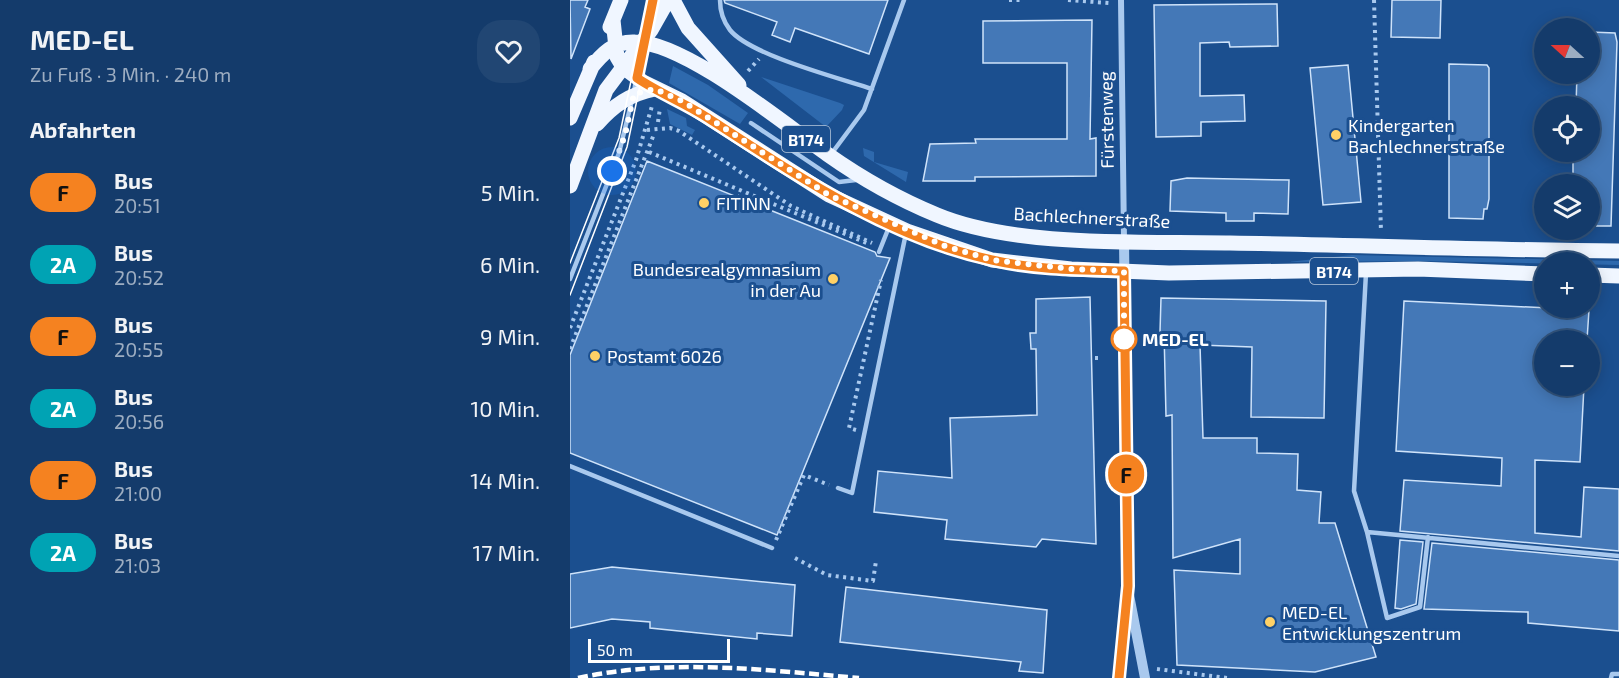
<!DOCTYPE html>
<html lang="de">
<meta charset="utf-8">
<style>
:root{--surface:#143b6b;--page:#214673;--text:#f1f3f6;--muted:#9dadc1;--line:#33557e}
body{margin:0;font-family:"Exo 2",sans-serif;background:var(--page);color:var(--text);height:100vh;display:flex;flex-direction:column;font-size:22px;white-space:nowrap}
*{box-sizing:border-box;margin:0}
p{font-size:20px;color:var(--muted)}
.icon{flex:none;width:33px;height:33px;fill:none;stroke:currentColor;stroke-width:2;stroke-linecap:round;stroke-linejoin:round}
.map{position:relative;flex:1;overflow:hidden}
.details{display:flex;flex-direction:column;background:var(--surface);width:570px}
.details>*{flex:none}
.badge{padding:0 12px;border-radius:20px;font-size:21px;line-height:39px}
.needle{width:39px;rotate:291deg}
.buttons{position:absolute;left:964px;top:18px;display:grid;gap:12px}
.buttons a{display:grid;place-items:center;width:66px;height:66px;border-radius:50%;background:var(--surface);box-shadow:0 3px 15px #0003,0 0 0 2px var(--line);font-size:30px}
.scale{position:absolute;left:18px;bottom:15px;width:142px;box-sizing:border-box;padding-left:6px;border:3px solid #fff;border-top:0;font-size:16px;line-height:21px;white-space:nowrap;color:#fff;-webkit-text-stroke:4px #1b4f8f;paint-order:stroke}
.you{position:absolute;width:30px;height:30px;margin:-15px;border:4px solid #fff;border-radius:50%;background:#1a73e8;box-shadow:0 0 0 9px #1a73e833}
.map>.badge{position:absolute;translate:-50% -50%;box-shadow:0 0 0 3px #fff}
h2{padding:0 30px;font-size:22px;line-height:54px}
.round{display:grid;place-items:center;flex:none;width:63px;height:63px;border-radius:24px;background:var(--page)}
.overview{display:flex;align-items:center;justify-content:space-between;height:102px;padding:0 30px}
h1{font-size:28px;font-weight:700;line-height:45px}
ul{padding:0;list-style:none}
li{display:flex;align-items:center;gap:18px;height:72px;padding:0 30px}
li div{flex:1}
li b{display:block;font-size:22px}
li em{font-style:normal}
li .badge{min-width:66px;font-weight:700;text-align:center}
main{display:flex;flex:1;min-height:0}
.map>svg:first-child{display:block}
.green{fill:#2e69ad}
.building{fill:#4478b7;stroke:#cfe3fa;stroke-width:1.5}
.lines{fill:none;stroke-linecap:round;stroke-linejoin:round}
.path{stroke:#a9c9ee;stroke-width:4;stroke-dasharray:3 4.5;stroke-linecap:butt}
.service{stroke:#a9c9ee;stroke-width:4.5}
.minor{stroke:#a9c9ee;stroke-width:6}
.tertiary{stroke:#a9c9ee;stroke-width:10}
.primary{stroke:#f0f6ff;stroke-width:15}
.tram{stroke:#fff;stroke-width:1.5}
.rail{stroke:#fff;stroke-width:4.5;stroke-dasharray:10 4.5;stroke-linecap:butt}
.line-casing{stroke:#fff;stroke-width:14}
.line{stroke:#f58220;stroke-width:9}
.walk{stroke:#fff;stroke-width:6;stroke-dasharray:0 10.8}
.poi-dot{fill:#ffd166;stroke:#1b4f8f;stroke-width:2}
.stop-dot{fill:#fff;stroke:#f58220;stroke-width:3}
.labels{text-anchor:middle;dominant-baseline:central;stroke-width:6;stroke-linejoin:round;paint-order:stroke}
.shield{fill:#1b4f8f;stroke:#bbcadd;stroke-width:1.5}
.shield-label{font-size:16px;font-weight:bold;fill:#fff}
.street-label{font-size:18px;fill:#fff;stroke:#1b4f8f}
.poi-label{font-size:18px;fill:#fff;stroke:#1b4f8f;text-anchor:start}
.stop-label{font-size:18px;font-weight:bold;fill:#fff;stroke:#1b4f8f;text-anchor:start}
</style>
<main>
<section class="details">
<div class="overview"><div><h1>MED-EL</h1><p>Zu Fuß · 3 Min. · 240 m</p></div><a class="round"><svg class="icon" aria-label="heart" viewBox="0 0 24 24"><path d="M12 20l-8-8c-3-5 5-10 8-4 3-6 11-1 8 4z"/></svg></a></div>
<h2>Abfahrten</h2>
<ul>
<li><span class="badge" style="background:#f58220;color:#111">F</span><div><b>Bus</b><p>20:51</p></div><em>5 Min.</em></li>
<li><span class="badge" style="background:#00a3b4;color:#fff">2A</span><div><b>Bus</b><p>20:52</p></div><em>6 Min.</em></li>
<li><span class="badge" style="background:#f58220;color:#111">F</span><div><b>Bus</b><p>20:55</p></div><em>9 Min.</em></li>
<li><span class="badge" style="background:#00a3b4;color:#fff">2A</span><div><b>Bus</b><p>20:56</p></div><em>10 Min.</em></li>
<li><span class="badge" style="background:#f58220;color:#111">F</span><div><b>Bus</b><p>21:00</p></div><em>14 Min.</em></li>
<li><span class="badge" style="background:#00a3b4;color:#fff">2A</span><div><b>Bus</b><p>21:03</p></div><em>17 Min.</em></li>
</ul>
</section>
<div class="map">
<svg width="1049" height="678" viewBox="0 0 1049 678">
<rect width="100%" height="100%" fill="#1b4f8f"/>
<path class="green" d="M103 66 138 85 178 113 170 124 99 83Z
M191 77 270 103 274 105 272 110 256 127Z
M97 109 116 118 117 126 125 130 122 135 100 124Z
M293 148 304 152V162L338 172 336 182 294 156Z
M782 255 1049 261V265L851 261 718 262Z"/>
<path class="building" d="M0 0H18L15 7 20 9 1 59Z
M154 0H318L299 54 225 28 220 42 202 35 207 22 155 3Z
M822 0H871L870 38 821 37Z
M707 4 708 46 660 47 659 42 630 43V96L674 95 675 121 631 122V136L586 137 584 5Z
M522 20 520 139 526 138V176L405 177V181H353L360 144 406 143 405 139H497V63H413V21Z
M1020 32 1045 33 1047 42 1041 226H1020V184H1003V154L1005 152H1020V106H1006L1007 74H1020Z
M879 64 917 65 919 68V199L917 209H914L913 219 879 218Z
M778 65 791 202 753 205 740 68Z
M77 161 305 252 307 256 320 258 207 535 0 453V355Z
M617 178 719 180 718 214 684 213V221H656V213L600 211 601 181Z
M520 297 526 544 472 539 466 547 375 539 377 520 304 512 308 471 382 478 380 418 467 415 466 349H461L460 333H466V299Z
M591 298 756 301 754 418 681 417 682 347 630 345 633 438H687V453L728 454 727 490 751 492 749 523H765L806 657 745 672 607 665 604 570 670 574V539L603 558 602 415 596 416 594 332H590Z
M834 301 1019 310 1017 340H975V386H1014L1010 462 965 460V533L1011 537 1014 487 1049 489V551L830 531 834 480 931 486 932 458 826 451Z
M830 540 853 542 846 604 831 609 825 608Z
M862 543 1049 560V631L958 623V612L854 609Z
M42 567 225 585 222 636 187 633V639L80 628V622L42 619 0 628V574Z
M276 587 477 610 473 673 449 671 451 662 270 642Z"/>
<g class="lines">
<path class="path" d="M439 0H454
M498 0 539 3
M804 0 811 232
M178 71 189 59
M88 122 90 108
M77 130 100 128 109 131 221 206 302 243
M79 152 299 244
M169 198 171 192
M0 328 66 160 82 106
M0 349 84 134
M525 358H530
M286 430 279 428 311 280
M206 540 234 475 259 485
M225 558 257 575 303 581 306 561
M587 669 657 678"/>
<path class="service" d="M150 0C150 12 153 21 160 30 180 55 269 78 302 89
M76 27 83 0
M64 92 70 53
M181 123 269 182 286 180
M262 153 294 110 334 0
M309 252 319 227
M796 273 784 491 797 532 1049 556
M0 279 49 153 62 100
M0 466 202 548
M268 488 282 493 336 233
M797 532 817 618 850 607 858 537
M1041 678 1042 674H1049"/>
<path class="minor" d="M551 0 554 240"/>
<path class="tertiary" d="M559 595 575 678
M549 678 558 586 554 240"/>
<path class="primary" d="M103 0 118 28 169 85
M43 20 47 57 53 67 73 82 112 101 259 195 337 231 422 260 501 269 599 273 848 269 975 274
M40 27 51 0
M20 69C32 54 44 41 65 42 115 42 214 124 257 154 291 178 328 199 367 215 446 248 574 241 660 243 790 245 919 250 1049 251
M0 118 24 62
M27 124C44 105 60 94 85 89
M0 186 36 90 81 30 98 0
M1020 275 1049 276"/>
<path class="tram" d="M0 263 49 138 78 0
M0 295 57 147 88 0"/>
<path class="rail" d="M8 678C101 658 195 670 289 678"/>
</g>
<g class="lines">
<g class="line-casing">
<path id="line" d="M83 0 67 78C89 93 115 103 138 118 226 175 317 237 422 260 465 270 510 270 554 271L558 586 549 678"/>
</g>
<use href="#line" class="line"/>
<path class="walk" d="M42 171 55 135 64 94 85 89 112 101 259 195 375 246 422 260 501 269 554 271V339"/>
</g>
<g class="poi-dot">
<circle cx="766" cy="135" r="6"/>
<circle cx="134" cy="203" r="6"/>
<circle cx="263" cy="279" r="6"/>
<circle cx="25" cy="356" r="6"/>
<circle cx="700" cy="622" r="6"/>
</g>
<circle class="stop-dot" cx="554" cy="339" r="12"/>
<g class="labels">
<g class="shield">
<rect x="212" y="126" width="48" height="26" rx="4.5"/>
<rect x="740" y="258" width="48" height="26" rx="4.5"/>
</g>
<g class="shield-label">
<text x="236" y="139">B174</text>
<text x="764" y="271">B174</text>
</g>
<g class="street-label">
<text transform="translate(536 120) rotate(-91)">Fürstenweg</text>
<text transform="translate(522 217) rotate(3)">Bachlechnerstraße</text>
</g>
<g class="poi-label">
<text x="778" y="125">Kindergarten<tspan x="778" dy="21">Bachlechnerstraße</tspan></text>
<text x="146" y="203">FITINN</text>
<text x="251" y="269" text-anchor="end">Bundesrealgymnasium<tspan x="251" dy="21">in der Au</tspan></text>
<text x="37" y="356">Postamt 6026</text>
<text x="712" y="612">MED-EL<tspan x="712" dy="21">Entwicklungszentrum</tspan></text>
</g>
<g class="stop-label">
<text x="572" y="339">MED-EL</text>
</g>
</g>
</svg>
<div class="buttons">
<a><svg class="needle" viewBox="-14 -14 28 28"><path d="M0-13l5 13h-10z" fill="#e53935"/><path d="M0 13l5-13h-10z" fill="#9dadc1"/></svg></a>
<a><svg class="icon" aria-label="locate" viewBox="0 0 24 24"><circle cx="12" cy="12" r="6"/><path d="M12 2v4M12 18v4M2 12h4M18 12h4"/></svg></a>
<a><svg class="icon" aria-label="layers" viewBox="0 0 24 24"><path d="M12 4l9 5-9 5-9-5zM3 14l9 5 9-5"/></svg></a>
<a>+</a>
<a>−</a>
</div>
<div class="scale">50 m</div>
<div class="you" style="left:42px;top:171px"></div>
<b class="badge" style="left:556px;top:474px;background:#f58220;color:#111">F</b>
</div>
</main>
